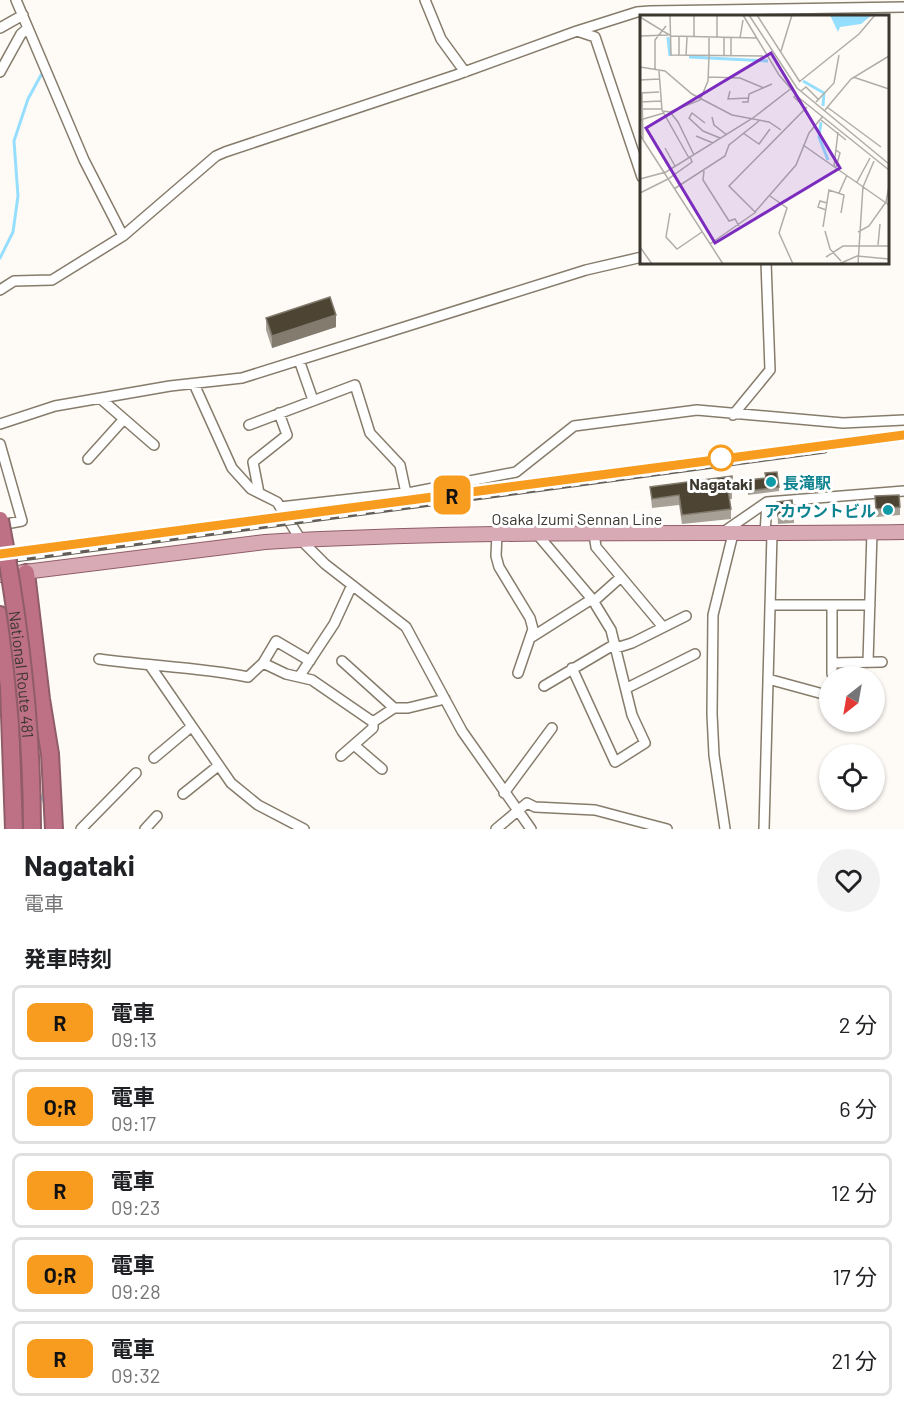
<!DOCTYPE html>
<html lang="ja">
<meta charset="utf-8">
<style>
:root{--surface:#fff;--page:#f2f2f2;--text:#202124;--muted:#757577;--line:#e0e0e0}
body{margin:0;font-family:Barlow,"Noto Sans JP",sans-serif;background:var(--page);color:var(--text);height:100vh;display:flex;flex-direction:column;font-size:22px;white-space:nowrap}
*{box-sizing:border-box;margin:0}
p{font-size:20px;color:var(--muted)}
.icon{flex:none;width:33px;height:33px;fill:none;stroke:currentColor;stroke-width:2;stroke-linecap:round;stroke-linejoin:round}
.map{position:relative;height:829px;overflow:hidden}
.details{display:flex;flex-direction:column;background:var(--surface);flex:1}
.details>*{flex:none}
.badge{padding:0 12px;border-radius:9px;font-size:21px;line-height:39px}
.needle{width:39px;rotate:211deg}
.controls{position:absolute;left:819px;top:666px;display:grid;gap:12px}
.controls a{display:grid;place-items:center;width:66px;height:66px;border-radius:50%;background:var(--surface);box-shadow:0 2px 4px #0004;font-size:30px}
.map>.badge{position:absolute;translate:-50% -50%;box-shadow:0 0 0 3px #fff}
h2{padding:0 24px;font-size:22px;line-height:54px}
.round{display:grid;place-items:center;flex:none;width:63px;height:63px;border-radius:32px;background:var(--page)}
.overview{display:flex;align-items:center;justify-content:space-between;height:102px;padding:0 24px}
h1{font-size:28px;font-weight:700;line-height:45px}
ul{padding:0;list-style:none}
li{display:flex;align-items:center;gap:18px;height:75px;margin:0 12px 9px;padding:0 12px;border:3px solid var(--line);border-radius:9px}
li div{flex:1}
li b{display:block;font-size:22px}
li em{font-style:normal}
li .badge{min-width:66px;font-weight:700;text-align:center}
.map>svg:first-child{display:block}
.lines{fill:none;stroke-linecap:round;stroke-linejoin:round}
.stream{stroke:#96defd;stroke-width:3}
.street-casing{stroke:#867c6b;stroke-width:12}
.primary-casing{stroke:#905d67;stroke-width:16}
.highway-casing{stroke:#905d67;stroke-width:20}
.street{stroke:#fff;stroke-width:9}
.primary{stroke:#d8aab6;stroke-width:14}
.highway{stroke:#be7185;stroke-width:16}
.rail-casing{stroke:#625e57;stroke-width:5}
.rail{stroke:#fff;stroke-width:3;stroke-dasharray:9;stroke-linecap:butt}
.highway-bridge-casing{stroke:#905d67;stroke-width:20;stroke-linecap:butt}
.highway-bridge{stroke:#be7185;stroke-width:16}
.wall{fill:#a6a096}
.shaded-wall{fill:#827b6e}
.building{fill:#4d4434;stroke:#827b6e;stroke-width:1.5}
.line-casing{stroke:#fff;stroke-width:14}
.line{stroke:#f79c1f;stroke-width:9}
.stop-dot{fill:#fff;stroke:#f79c1f;stroke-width:3}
.culture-dot{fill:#0f9aa8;stroke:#fff;stroke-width:2}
.labels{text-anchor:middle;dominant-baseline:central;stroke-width:6;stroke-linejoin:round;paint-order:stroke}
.culture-label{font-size:16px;font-weight:bold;fill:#0d838f;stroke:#fff;text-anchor:start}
.stop-label{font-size:16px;font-weight:bold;fill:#3b372f;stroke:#fff}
.street-label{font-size:16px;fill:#3b372f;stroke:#fff}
.inset-river{fill:none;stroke:#96defd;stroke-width:3}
.inset-road{fill:none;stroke:#b0ada7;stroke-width:1.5}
.view{fill:#7b2cbf;fill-opacity:0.15;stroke:#7b2cbf;stroke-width:3}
.inset-edge{fill:none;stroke:#3b372f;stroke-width:3}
</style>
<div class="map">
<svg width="904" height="829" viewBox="0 0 904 829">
<rect width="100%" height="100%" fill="#fefbf7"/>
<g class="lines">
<path class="stream" d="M0 258 13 232 18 196 14 141 28 99 41 75
M39 793 46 805"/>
<g class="street-casing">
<path id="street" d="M16 0 84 160 123 236
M425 0 441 39 465 72
M0 28 23 15
M577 31 637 12 650 11 904 7
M0 72 21 34 28 28
M0 290 14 281 52 280 123 236 216 156 225 152 456 75 577 31 595 37 642 177
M299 360 313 400
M194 384 232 468 251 489 277 502 301 540 325 564 406 627 462 731 531 829
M101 399 154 445
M733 415 770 370 766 262
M0 424 55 406 170 386 242 378 586 270 642 257
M249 425 355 385 370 433 400 465 406 493
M0 444 22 521 0 525
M88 459 124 419
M259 493 253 462 287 435 279 413
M280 507 413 492 516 472 574 426 697 410 843 423 904 420
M722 533 767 502
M497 534 496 556 499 567 530 618 533 629 518 673
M537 534 592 599 611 630 632 715 645 743 615 762 572 668
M594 534 596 547 663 627
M765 534 767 502 904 491
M593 602 621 577
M770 605H870
M832 605V674
M532 637 592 599
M616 648 632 643 686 616
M99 659C148 666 199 667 248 677L263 663 276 641 310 661
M342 661 394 708
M868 662 872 532
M263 663 286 674 312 680 373 722V728L341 756
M833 663 882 662
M151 667 231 783 258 805 304 829
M299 677 334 624 352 585
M768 679 823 694
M544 686 615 644
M627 688 695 654
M373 722 394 708H408L445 699
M354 745 382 769
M154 758 191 727
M504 793 552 728
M183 794 218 766
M81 829 136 773
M145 829 157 816
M496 829 527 803 535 807 595 810 667 829
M725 829 714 755 712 714 713 615 733 534
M764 829 772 534"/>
</g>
<g class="primary-casing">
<path id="primary" d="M0 575 265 542C478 529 691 535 904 532"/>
</g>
<g class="highway-casing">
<path id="highway" d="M26 573 41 699 50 754 54 829
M0 615 9 687 14 829"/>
</g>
<use href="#street" class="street"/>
<use href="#primary" class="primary"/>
<use href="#highway" class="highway"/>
<g class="rail-casing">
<path id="rail" d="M830 445 904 435
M0 562 825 451"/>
</g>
<use href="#rail" class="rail"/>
<g class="highway-bridge-casing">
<g id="highway-bridge">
<path id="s1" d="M0 520C20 623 32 724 32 829"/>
</g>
</g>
<use href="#highway-bridge" class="highway-bridge"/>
</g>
<path class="wall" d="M266 318 336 327 272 348 266 330Z
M765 473 779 487V491L748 495 747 480 765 478Z
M732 476V499H729L731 509V519L682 524 679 505 652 508 650 487Z
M875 496 900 507V515L876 517Z
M777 502 794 515V523L778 524Z"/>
<path class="shaded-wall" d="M336 315V327L272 348V336Z"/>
<path class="building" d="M330 297 336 315 272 336 266 318Z
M777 472 779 487 748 491 747 480 766 478 765 473Z
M732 476V489L728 490 731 509 682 515 679 495 652 499 650 487Z
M899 495 900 507 876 509 875 496Z
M792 500 794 515 778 516 777 502Z"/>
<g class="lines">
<g class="line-casing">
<path id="line" d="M0 554 904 435"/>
</g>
<use href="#line" class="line"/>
</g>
<circle class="stop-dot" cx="721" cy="458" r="12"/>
<g class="culture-dot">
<circle cx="771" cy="482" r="6"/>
<circle cx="888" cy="510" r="6"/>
</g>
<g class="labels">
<g class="culture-label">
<text x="783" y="482">長滝駅</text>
<text x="876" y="510" text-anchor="end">アカウントビル</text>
</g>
<g class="stop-label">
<text x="721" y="483">Nagataki</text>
</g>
<g class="street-label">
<text x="577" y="518">Osaka Izumi Sennan Line</text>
<text stroke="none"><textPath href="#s1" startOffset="156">National Route 481</textPath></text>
</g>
</g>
<g transform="translate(640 15)">
<rect width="249" height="249" fill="#fefbf7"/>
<path d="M190 0H232L221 9 200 12 198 17Z" fill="#96defd"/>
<path class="inset-river" d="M28 22 30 41M49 42 128 46M163 66 184 78 183 91M181 107 179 122 188 145"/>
<path class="inset-road" d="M30 0 31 40 123 41M103 0 139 60 158 82 249 155M109 0 157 73 249 149M117 0 160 67M0 2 31 21 117 23M0 21 28 20M39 22V40M54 22V0M77 22V0M100 23 103 5M141 36 152 0M46 41 47 22M69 41V22M84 41V22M91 41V22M0 52 25 56 52 79 92 100 129 107 141 115M15 55V25L26 11M19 56 22 95 49 143M68 62 100 63 124 73M213 62 249 74M0 65 19 64M159 67 219 19 235 0M90 76 88 84 108 83M161 76 166 72 179 85M0 78 19 77M2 78 3 124M156 80 154 82 165 93M0 87 21 86M102 87H108L109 79 132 69M176 87 194 68 199 40M167 92 89 171 115 197 156 150 169 118 183 101M187 92 241 132M3 94H22M185 95 211 64 249 41M22 96 30 97 38 107 54 140M30 97 60 85 68 66 69 41M72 102 74 110 87 120M0 105 24 98M181 105 206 125M65 108 52 98 49 103 63 116 80 123M103 118 119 129 130 114M0 120 83 249M56 121 73 128M163 130 249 190M25 133 35 151M194 151 198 117M196 152 200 138 196 135M64 156 63 165 89 206 95 204 99 211M0 164 26 157 113 103 153 72M217 167 230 143M223 172 234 146M34 174 85 141 89 130 119 106M0 178 28 164 52 147 50 142M199 178 207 160M130 181 147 193 139 218 153 249M186 195 178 192 180 186 187 188M30 198 26 222 37 234 62 217M183 212 189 175 204 180 201 198M185 216 190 234 201 246M218 217 229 211 246 187 249 171M70 229 116 197M238 230 240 209M0 232 12 249M186 242 203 231H249M199 249 217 241 249 244M218 249 223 171"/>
<path class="view" d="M131 38 200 153 75 228 6 113Z"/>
<rect width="249" height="249" class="inset-edge"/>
</g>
</svg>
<div class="controls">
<a><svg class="needle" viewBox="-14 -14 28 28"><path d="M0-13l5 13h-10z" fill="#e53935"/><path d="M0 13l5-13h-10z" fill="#757577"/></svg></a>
<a><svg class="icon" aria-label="locate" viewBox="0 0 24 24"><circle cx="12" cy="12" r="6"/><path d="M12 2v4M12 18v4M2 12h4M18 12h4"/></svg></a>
</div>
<b class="badge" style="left:452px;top:495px;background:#f79c1f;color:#111">R</b>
</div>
<section class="details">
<div class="overview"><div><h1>Nagataki</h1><p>電車</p></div><a class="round"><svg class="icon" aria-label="heart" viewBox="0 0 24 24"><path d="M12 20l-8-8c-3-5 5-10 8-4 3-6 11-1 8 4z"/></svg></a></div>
<h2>発車時刻</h2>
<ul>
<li><span class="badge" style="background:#f79c1f;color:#111">R</span><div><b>電車</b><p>09:13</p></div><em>2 分</em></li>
<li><span class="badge" style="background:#f79c1f;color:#111">O;R</span><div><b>電車</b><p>09:17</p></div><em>6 分</em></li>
<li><span class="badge" style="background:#f79c1f;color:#111">R</span><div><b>電車</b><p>09:23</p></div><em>12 分</em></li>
<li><span class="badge" style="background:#f79c1f;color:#111">O;R</span><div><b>電車</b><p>09:28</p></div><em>17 分</em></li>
<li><span class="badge" style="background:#f79c1f;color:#111">R</span><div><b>電車</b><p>09:32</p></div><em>21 分</em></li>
</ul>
</section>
